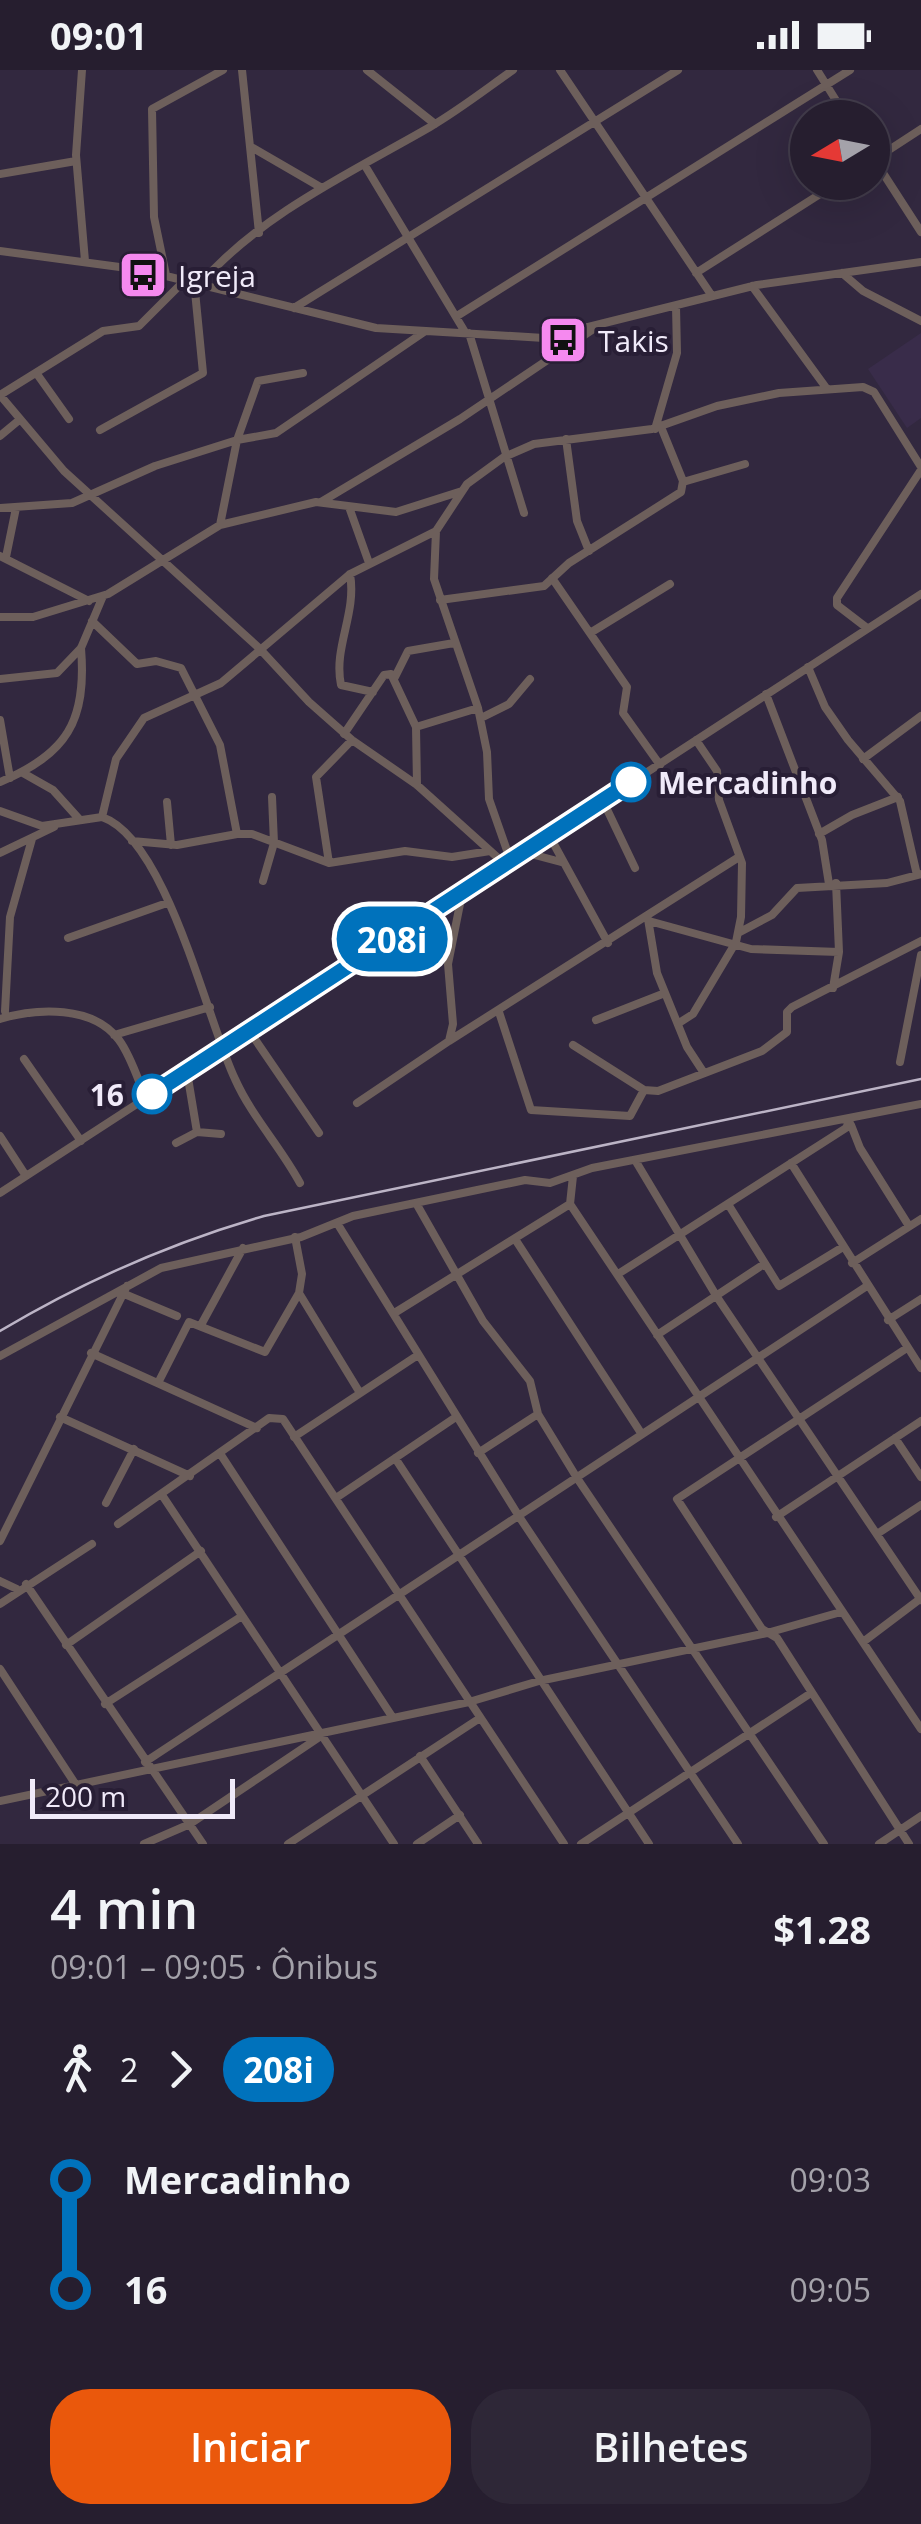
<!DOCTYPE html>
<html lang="pt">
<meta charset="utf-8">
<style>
:root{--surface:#261e2f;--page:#2e2737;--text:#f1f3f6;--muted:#a4a2aa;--line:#423c4b;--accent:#ea580c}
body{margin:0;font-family:"Open Sans",sans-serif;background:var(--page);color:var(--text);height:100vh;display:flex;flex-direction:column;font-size:38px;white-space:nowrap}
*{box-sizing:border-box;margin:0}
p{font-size:32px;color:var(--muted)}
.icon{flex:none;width:55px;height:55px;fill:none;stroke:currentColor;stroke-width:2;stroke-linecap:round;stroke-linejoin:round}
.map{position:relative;height:1774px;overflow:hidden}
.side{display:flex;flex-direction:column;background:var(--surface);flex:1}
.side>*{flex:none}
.badge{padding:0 20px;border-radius:32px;font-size:35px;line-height:65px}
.needle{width:65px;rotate:260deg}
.fabs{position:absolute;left:790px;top:30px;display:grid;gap:20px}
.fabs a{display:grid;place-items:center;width:100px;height:100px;border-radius:50%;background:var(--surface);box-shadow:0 10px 40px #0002,0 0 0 2px var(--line);font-size:50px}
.scale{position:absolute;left:30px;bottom:25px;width:205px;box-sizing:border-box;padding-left:10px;border:5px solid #f0eaf9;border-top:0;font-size:28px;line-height:35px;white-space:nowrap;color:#f0eaf9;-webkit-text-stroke:8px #281e35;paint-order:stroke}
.map>.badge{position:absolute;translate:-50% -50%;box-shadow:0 0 0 5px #fff}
.legs{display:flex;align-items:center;gap:15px;height:110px;padding:0 50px;font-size:32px}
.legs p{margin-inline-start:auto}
.headline{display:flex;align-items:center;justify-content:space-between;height:170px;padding:0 50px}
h1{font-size:55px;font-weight:600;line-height:75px}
.cta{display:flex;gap:20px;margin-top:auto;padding:20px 50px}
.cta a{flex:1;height:115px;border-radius:40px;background:var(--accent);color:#fff;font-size:40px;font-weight:600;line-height:115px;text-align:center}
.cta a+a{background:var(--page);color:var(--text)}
ul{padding:0 50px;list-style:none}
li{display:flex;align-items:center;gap:35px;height:110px;font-size:38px}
li i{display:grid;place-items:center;width:15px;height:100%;margin:0 12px;background:currentColor}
li i::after{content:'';width:25px;height:25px;margin:-12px;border:8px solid;border-radius:50%;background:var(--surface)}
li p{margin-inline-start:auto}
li:first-child i{background:linear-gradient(#0000 50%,currentColor 0)}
li:last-child i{background:linear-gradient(currentColor 50%,#0000 0)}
.status{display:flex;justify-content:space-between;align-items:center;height:70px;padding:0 50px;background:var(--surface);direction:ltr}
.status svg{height:28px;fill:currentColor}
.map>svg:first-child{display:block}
.built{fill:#392c4a}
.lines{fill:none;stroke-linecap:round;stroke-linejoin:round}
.minor{stroke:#6d5f5b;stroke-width:8}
.rail{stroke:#bcb4c6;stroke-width:2.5}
.line-1-casing{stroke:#fff;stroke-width:22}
.line-1{stroke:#0072bc;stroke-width:15}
.stop-1-dot{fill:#fff;stroke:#0072bc;stroke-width:5}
.labels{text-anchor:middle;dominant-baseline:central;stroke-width:8;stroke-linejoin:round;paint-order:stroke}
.poi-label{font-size:30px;fill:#f0eaf9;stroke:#281e35;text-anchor:start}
.stop-label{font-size:30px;font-weight:bold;fill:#f0eaf9;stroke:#281e35;text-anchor:start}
</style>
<div class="status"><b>09:01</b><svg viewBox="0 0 49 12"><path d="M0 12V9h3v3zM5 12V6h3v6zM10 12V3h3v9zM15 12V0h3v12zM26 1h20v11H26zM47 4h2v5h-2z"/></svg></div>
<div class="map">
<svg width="921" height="1774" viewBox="0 0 921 1774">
<rect width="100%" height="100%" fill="#32283f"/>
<path class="built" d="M921 263V348L907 358 868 299Z"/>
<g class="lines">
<path class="minor" d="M82 0 76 85 85 191
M242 0 259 163
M367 0 435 54
M560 0 712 226
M817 0 847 48
M253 78 322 118
M872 86 921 162
M872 91 921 59
M364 94 465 262
M0 104 76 91
M0 181 142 200 376 258 544 268 757 215 921 192
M696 203 839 112
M842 203 863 221 921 251
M166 205 154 147 152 39 223 0
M201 213C261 144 352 102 430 57 459 40 486 19 513 0
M752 216 827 319
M294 238 678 0
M457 246 850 0
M469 263 524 443
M37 304 69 349
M0 325 64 401 259 578 309 632 352 670 417 715 507 796
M0 325 103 261 139 256 186 209
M655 359 677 283 676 236
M100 360 203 303 194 211
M0 366 18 351
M566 369 577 451 589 481
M683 412 745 394
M321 432 460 349 595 258
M349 437 369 493
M0 438 72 433 155 396 237 370 276 363 424 262
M220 455 237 370 258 311 303 303
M0 486 89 531
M6 487 16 438
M350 504C357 544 333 577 341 615L373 622
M552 508 627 617 623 643 660 695
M440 530 544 516 569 493 681 422 683 411 661 357
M0 547H33L108 524 220 455 316 432 396 442 462 421
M92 551 137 594 156 591 181 598 220 675 237 764H252L329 793 405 781 452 787 490 781
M867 558 837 535V528L921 400
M590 563 670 514
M808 597 825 637 848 670 900 731 917 805
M395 607 408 581 454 573
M0 609 57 603 81 578 103 526
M766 624 822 770 829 814
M481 648 509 634 530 609
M0 650 10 708
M416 657 478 638
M344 664 384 605 391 604 416 657 417 715
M863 689 921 646
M23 703 53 720 80 750
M0 712C67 684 87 651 81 578
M603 731 635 798
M167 732 171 775
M0 741 42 756 102 747C167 769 207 951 235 1009 252 1047 280 1076 300 1113
M102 747 116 689 144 648 221 613 350 504 436 461
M819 764 852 745 898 727
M550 767 608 873
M132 771 177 775 237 764
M0 783 54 757
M527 783 561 792
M511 792 489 729 487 682 478 638 434 509 436 461 467 414 504 387 534 374 652 359 717 336 779 323 863 317 874 322 921 397
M329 793 316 707 352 670
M263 811 274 773 272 727
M648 849 657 903 687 977 704 1003
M649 851 751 879 839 882
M740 862 772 845 797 818 887 813 921 804
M68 868 167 833
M833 918 839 882 836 813
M5 941 10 847 32 769
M499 942 531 1040 630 1046 644 1020
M0 949C37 938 93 935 119 970 131 986 138 1010 146 1029
M596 950 665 923
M679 953 693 944 736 872 741 847 742 793 719 730 717 701 696 670
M250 962 319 1063
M114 965 210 937
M449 971 739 787
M573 975 644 1020 658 1021 762 981 787 962V942L792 937 921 871
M24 989 81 1071
M900 992 921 885
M357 1033 449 971 453 954 448 894 462 824
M851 1055 860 1078 909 1156
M197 1062 221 1064
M0 1066 26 1106
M176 1073 197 1062 187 1002
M635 1090 717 1227 921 1530
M791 1093 921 1298
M573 1106 570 1134 921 1659
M0 1123 921 524
M416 1133 483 1251 530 1311 538 1344 577 1408 824 1774
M728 1134 779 1216 843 1177
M337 1153 520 1448 738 1774
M295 1167 302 1204 299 1223 360 1323
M515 1169 641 1363
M852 1193 921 1149
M618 1204 846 1058 851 1048
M122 1223 177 1246
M396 1242 570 1134
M888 1250 921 1229
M201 1255 243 1178
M657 1265 764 1194
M907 1278 677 1429 762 1559 777 1568 909 1774
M91 1283 257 1358
M0 1286 161 1198 301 1167 353 1146 525 1110 550 1113 592 1098 921 1034
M158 1313 189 1252 265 1282 299 1223
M60 1347 190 1406
M294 1367 418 1285
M895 1368 921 1407
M478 1383 538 1344
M221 1385 393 1648
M395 1388 649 1774
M162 1425 394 1774
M336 1428 456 1347
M106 1433 134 1379
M776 1447 921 1351
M118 1454 269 1348 283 1349 564 1774
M877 1464 921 1435
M0 1471 127 1216
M0 1511 17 1519
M26 1514 203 1774
M0 1534 92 1474
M863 1572 920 1529
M66 1575 201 1481
M0 1599 76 1715
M105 1634 242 1546
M420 1686 478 1774
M145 1692 867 1216
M0 1731 469 1632 539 1611 767 1563 841 1542
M144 1774 190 1754 318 1668
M288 1774 480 1648
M417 1774 460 1745
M581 1774 811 1623
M879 1774 921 1746"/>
<path class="rail" d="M0 1261C84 1211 170 1173 264 1146L921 1009"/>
</g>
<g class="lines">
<g class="line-1-casing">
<path id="line-1" d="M152 1024 631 712"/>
</g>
<use href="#line-1" class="line-1"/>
</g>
<defs>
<g id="bus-square" transform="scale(2.5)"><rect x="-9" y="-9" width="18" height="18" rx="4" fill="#f589ef" stroke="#281e35"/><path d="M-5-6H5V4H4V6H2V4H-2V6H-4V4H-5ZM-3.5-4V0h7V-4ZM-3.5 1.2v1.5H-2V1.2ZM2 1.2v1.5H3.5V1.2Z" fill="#111"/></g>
</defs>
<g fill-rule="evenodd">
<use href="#bus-square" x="143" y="205"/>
<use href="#bus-square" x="563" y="270"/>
</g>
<g class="stop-1-dot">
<circle cx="631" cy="712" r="18"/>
<circle cx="152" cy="1024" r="18"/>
</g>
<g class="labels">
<g class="poi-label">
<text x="178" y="205">Igreja</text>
<text x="598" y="270">Takis</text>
</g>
<g class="stop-label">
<text x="658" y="712">Mercadinho</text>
<text x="124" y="1024" text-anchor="end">16</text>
</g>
</g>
</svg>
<div class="fabs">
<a><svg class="needle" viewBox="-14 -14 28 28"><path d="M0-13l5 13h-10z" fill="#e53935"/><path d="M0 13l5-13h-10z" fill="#a4a2aa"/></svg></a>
</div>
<div class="scale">200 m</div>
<b class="badge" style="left:392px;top:869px;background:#0072bc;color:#fff">208i</b>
</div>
<section class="side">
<div class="headline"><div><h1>4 min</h1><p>09:01 – 09:05 · Ônibus</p></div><b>$1.28</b></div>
<div class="legs"><svg class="icon" aria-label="walk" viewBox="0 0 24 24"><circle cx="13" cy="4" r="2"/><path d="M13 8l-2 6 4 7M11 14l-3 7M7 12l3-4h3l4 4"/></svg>2<svg class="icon" aria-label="forward" viewBox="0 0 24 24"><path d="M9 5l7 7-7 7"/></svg><b class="badge" style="background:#0072bc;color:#fff">208i</b></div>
<ul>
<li><i style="color:#0072bc"></i><b>Mercadinho</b><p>09:03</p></li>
<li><i style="color:#0072bc"></i><b>16</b><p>09:05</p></li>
</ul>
<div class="cta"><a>Iniciar</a><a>Bilhetes</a></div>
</section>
